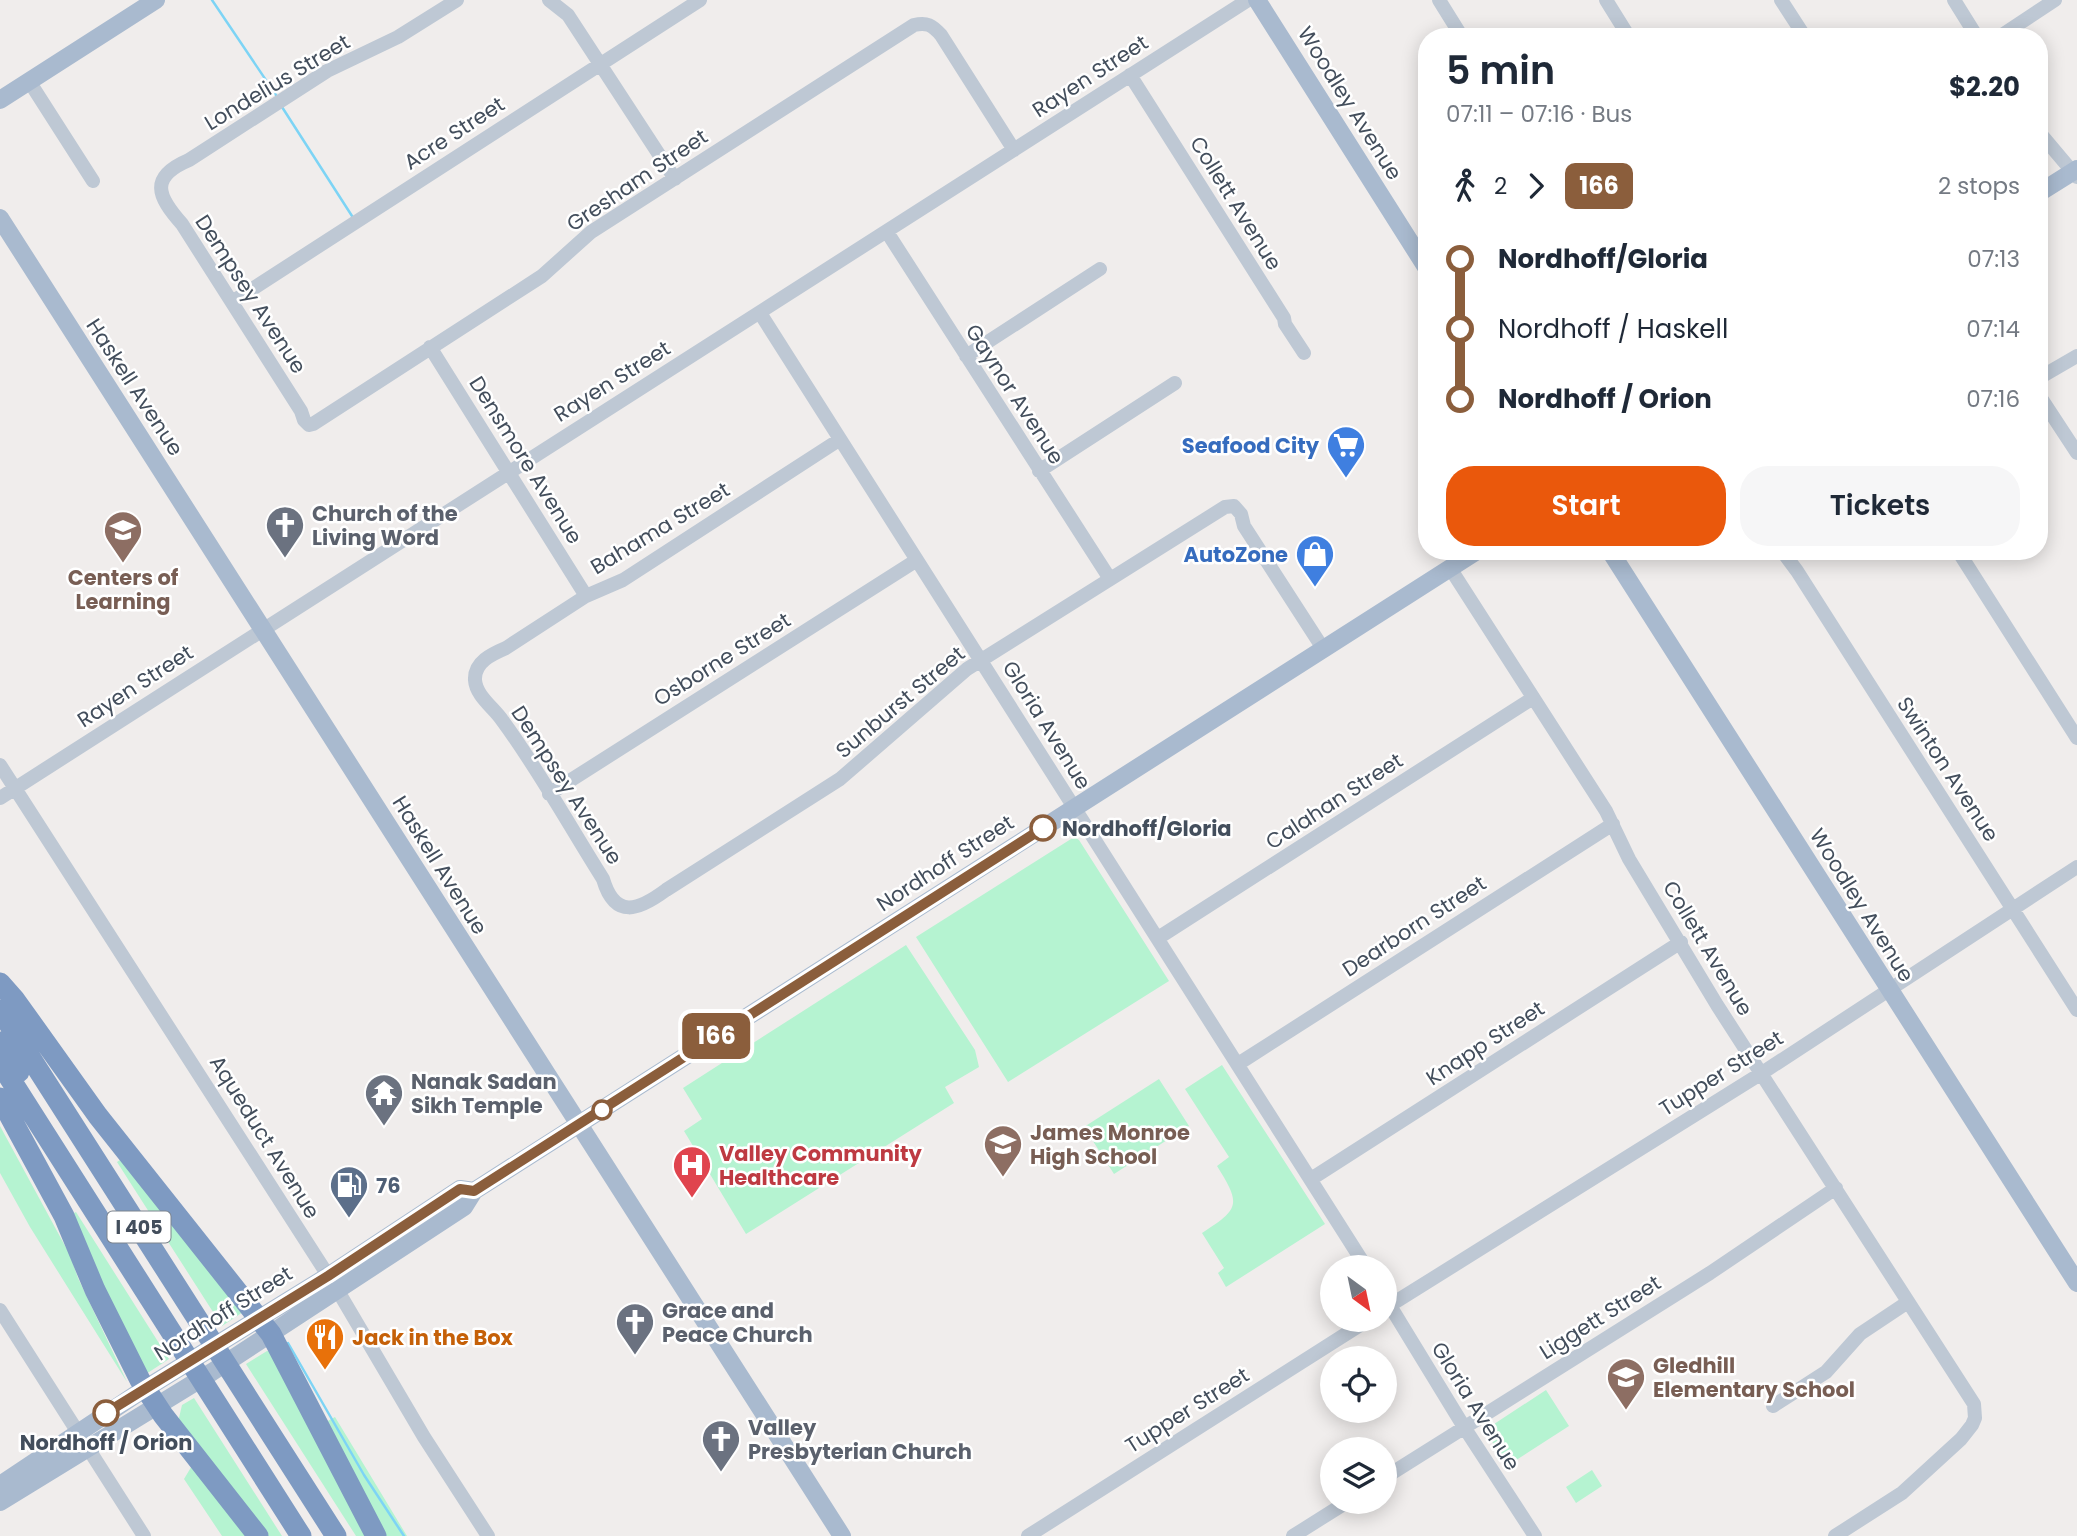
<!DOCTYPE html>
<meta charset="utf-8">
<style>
:root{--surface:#fff;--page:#f6f6f7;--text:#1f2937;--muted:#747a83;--accent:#ea580c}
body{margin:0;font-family:Poppins,sans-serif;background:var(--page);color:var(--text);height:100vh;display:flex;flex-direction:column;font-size:26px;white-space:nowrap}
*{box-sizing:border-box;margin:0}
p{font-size:23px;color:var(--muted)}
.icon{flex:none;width:38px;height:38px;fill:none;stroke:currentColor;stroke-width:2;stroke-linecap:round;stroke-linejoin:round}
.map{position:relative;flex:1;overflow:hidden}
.details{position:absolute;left:1418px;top:28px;width:630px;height:532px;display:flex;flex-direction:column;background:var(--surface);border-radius:28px;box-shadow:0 4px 18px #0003}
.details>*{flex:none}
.badge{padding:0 14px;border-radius:10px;font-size:24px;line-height:46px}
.needle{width:46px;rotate:147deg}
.tools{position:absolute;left:1320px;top:1255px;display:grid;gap:14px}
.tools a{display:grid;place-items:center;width:77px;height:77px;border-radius:50%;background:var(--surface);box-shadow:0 4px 18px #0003;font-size:35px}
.map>.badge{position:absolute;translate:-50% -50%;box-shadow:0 0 0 4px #fff}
.legs{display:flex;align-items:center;gap:10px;height:77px;padding:0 28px;font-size:23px}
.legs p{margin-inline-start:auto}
.summary{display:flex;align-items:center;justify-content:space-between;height:119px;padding:0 28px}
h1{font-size:38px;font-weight:600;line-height:52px}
.button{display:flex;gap:14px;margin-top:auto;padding:14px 28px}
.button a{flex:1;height:80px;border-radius:28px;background:var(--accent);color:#fff;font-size:28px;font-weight:600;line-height:80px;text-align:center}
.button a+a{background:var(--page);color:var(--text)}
ul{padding:0 28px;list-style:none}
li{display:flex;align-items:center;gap:24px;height:70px;font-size:26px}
li i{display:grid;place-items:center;width:10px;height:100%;margin:0 9px;background:currentColor}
li i::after{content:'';width:18px;height:18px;margin:-9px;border:5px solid;border-radius:50%;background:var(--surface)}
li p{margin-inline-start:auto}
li:first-child i{background:linear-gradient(#0000 50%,currentColor 0)}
li:last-child i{background:linear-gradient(currentColor 50%,#0000 0)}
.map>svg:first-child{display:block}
.green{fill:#b5f3d1}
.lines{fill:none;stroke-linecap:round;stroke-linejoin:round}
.stream{stroke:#7dd4f5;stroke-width:2.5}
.minor{stroke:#bec8d4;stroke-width:14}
.major{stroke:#a9bacf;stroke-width:18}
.highway{stroke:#7e9ac2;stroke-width:21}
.line-1-casing{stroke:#fff;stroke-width:16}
.line-1{stroke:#8b5e3c;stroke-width:10}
.stop-1-dot{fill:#fff;stroke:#8b5e3c;stroke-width:3.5}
.labels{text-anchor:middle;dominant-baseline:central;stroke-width:5;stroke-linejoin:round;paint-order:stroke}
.shield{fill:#fff;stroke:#7b838d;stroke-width:2}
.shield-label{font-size:19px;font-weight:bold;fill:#434e5c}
.street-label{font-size:21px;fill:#434e5c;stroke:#fff}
.shop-label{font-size:21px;font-weight:bold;fill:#366cbe;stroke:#fff;text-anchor:end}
.worship-label{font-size:21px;font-weight:bold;fill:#5b616d;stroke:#fff;text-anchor:start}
.education-label{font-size:21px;font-weight:bold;fill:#785e54;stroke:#fff;text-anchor:start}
.stop-label{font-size:21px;font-weight:bold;fill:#434e5c;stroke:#fff;text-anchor:start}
.health-label{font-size:21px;font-weight:bold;fill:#be3a42;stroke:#fff;text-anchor:start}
.service-label{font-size:21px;font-weight:bold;fill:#4e5e75;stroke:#fff;text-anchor:start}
.food-label{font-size:21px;font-weight:bold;fill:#c56008;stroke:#fff;text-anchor:start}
</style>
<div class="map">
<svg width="2077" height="1536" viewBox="0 0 2077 1536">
<rect width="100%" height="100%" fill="#f0edec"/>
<path class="green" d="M1076 838 1079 840 1169 981 1008 1082 916 937 1071 839Z
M906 945 975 1050 979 1067 945 1087 954 1103 746 1234 684 1131 702 1119 683 1088Z
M1222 1065 1325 1224 1226 1287 1218 1273 1224 1268 1202 1233C1240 1209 1241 1204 1217 1166L1229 1157 1185 1089Z
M1159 1079 1189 1126 1114 1174 1084 1127Z
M0 1126 70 1255 78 1278 127 1382 30 1227 0 1173Z
M123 1158 243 1312 222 1326 117 1162Z
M76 1212 169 1359 146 1374 68 1216Z
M267 1351 274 1352 368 1536H356L246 1364Z
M1546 1390 1569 1426 1507 1466 1485 1430Z
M194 1398 282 1536H265L178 1422 182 1405Z
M335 1417 407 1536H383L324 1423Z
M193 1464 248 1536H222L184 1479Z
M1592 1470 1602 1486 1576 1503 1566 1487Z"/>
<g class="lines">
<path class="stream" d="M212 0 278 98
M282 107 352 216
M288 1343 364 1475 404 1536"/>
<path class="minor" d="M457 0 398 37 327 71 189 160C149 177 157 196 182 224L301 411 304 420 309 425 313 424 542 276 591 232 914 25C927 22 932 25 941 35L1014 150
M549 0 568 15 675 179
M1439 0 1462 37
M1606 0 1629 37
M1781 0 1805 37
M1954 0 1977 37
M1999 37 2055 0
M1130 75 1284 318 1285 324 1304 353
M29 81 93 181
M2039 132 2077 177
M887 232 1110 579
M232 302 700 0
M760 313 1366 1267
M430 347 586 596
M966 356 1100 269
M2039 378 2077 356
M2039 395 2077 453
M839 440 623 580 586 596 506 648C492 654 474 662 475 680 476 696 494 708 502 720 539 770 570 827 603 879 615 920 639 910 666 890L840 779 967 669 1225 507 1234 506 1241 514 1244 526 1324 650
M1039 471 1175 383
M1782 551 1797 571 2077 1010
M1958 551 2077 738
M1450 568 1606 811 1629 859 1717 1005 1974 1404 1975 1418 1972 1425 1961 1439 1902 1493 1835 1536
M0 765 338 1291 424 1437 488 1536
M549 794 917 560
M0 798 1248 0
M1158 938 1533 698
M1238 1064 1613 824
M1311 1179 1681 942
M1384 1296 1464 1427 1535 1536
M1384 1309 1762 1073 2077 867
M0 1310 144 1536
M1773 1406 1826 1372 1860 1334 1908 1302
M1384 1478 1710 1273 1836 1188
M1028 1536 1368 1320
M1293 1536 1347 1502"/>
<path class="major" d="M1257 0 1426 267
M0 100 156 0
M2039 193 2077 169
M0 218 842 1536
M1610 551 2077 1283
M0 1485 135 1395 328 1276 460 1189 474 1191
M0 1502 212 1372 464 1207 474 1191 1477 551"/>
<path class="highway" d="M0 983 15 1000 98 1116 271 1334 376 1536
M0 1010 336 1536
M0 1042 19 1072
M0 1063 301 1536
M0 1098 64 1216 95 1290 140 1380 163 1415 258 1536"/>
</g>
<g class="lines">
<g class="line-1-casing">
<path id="line-1" d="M106 1413 328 1276 460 1189 474 1191 1043 828"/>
</g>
<use href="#line-1" class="line-1"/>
</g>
<defs>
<g id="supermarket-pin" transform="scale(2.0125)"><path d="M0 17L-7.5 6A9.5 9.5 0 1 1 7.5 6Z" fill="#3f7fe0" stroke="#fff"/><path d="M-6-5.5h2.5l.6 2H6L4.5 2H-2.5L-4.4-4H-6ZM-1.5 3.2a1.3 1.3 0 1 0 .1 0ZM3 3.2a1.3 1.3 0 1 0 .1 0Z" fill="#fff"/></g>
<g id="church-pin" transform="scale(2.0125)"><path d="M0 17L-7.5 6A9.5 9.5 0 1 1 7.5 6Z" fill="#6b7280" stroke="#fff"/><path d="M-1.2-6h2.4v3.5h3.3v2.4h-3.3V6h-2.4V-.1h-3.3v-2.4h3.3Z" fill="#fff"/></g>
<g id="school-pin" transform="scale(2.0125)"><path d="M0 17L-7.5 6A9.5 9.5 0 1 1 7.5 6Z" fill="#8d6e63" stroke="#fff"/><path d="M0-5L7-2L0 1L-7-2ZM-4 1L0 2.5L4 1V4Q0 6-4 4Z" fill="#fff"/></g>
<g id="shop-pin" transform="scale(2.0125)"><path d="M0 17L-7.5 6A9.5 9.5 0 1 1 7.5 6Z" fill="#3f7fe0" stroke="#fff"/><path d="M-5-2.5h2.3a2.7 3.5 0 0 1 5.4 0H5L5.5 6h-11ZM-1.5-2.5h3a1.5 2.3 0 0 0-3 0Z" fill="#fff"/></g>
<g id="temple-pin" transform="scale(2.0125)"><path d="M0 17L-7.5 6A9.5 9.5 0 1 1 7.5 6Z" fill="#6b7280" stroke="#fff"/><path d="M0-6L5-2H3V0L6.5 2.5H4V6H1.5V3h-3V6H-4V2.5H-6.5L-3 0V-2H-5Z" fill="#fff"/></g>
<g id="hospital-pin" transform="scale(2.0125)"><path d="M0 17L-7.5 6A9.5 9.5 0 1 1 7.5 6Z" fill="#e0444e" stroke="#fff"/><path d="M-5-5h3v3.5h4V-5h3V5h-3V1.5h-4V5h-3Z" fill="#fff"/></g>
<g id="fuel-pin" transform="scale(2.0125)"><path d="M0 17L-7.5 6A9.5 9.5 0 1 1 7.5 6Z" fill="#5c6f8a" stroke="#fff"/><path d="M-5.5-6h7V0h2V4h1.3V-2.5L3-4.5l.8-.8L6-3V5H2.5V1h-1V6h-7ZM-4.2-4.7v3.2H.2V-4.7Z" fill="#fff"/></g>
<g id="restaurant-pin" transform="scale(2.0125)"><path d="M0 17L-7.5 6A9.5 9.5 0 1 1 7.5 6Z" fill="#e8710a" stroke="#fff"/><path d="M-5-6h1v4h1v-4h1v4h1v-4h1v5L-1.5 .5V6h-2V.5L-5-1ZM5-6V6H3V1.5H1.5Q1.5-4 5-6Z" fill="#fff"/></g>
</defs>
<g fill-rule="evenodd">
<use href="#supermarket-pin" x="1346" y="445"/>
<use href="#church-pin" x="285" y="525"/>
<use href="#school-pin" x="123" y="530"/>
<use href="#shop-pin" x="1315" y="554"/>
<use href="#temple-pin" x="384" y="1093"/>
<use href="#school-pin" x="1003" y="1144"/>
<use href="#hospital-pin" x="692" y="1165"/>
<use href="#fuel-pin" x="349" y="1185"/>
<use href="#church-pin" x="635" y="1322"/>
<use href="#restaurant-pin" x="325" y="1337"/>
<use href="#school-pin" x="1626" y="1377"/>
<use href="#church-pin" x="721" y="1439"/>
</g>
<g class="stop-1-dot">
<circle cx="1043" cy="828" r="12"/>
<circle cx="602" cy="1110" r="9"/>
<circle cx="106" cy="1413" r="12"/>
</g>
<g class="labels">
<rect class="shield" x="107.5" y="1211.5" width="63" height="31" rx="5"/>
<g class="shield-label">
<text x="139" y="1227">I 405</text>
</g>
<g class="street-label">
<text transform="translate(1090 76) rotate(-33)">Rayen Street</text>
<text transform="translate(277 82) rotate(-31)">Londelius Street</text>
<text transform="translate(1350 103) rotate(58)">Woodley Avenue</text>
<text transform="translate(454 133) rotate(-33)">Acre Street</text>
<text transform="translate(637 180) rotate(-34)">Gresham Street</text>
<text transform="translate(1236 203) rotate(58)">Collett Avenue</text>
<text transform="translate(251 294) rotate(57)">Dempsey Avenue</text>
<text transform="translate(612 381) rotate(-32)">Rayen Street</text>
<text transform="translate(135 387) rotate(57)">Haskell Avenue</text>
<text transform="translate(1015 394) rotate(57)">Gaynor Avenue</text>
<text transform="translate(526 460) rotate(58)">Densmore Avenue</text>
<text transform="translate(660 528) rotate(-31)">Bahama Street</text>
<text transform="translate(722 659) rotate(-32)">Osborne Street</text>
<text transform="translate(135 686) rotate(-33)">Rayen Street</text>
<text transform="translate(900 702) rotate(-40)">Sunburst Street</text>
<text transform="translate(1047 725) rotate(58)">Gloria Avenue</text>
<text transform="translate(1948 769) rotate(57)">Swinton Avenue</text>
<text transform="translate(567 785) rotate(57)">Dempsey Avenue</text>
<text transform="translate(1334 801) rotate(-33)">Calahan Street</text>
<text transform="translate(945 863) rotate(-33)">Nordhoff Street</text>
<text transform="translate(440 865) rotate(58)">Haskell Avenue</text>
<text transform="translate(1862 905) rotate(58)">Woodley Avenue</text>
<text transform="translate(1414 926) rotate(-33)">Dearborn Street</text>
<text transform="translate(1708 948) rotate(59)">Collett Avenue</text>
<text transform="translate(1485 1043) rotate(-33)">Knapp Street</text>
<text transform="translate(1721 1073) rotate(-32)">Tupper Street</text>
<text transform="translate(265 1137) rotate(58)">Aqueduct Avenue</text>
<text transform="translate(223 1313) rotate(-32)">Nordhoff Street</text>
<text transform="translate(1600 1317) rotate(-32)">Liggett Street</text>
<text transform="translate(1476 1406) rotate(58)">Gloria Avenue</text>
<text transform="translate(1187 1410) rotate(-32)">Tupper Street</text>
</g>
<g class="shop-label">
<text x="1319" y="445">Seafood City</text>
<text x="1288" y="554">AutoZone</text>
</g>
<g class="worship-label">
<text x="312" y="513">Church of the<tspan x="312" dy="24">Living Word</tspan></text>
<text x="411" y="1081">Nanak Sadan<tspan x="411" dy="24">Sikh Temple</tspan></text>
<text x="662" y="1310">Grace and<tspan x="662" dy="24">Peace Church</tspan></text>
<text x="748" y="1427">Valley<tspan x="748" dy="24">Presbyterian Church</tspan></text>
</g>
<g class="education-label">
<text x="123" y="577" text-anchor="middle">Centers of<tspan x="123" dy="24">Learning</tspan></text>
<text x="1030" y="1132">James Monroe<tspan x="1030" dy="24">High School</tspan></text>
<text x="1653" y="1365">Gledhill<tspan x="1653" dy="24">Elementary School</tspan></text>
</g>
<g class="stop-label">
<text x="1062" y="828">Nordhoff/Gloria</text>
<text x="106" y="1442" text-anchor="middle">Nordhoff / Orion</text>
</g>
<g class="health-label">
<text x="719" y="1153">Valley Community<tspan x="719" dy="24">Healthcare</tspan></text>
</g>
<g class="service-label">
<text x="376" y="1185">76</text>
</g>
<g class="food-label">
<text x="352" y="1337">Jack in the Box</text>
</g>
</g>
</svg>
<div class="tools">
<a><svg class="needle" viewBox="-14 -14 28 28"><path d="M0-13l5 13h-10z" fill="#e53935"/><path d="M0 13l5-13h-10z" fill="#747a83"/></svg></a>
<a><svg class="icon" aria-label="locate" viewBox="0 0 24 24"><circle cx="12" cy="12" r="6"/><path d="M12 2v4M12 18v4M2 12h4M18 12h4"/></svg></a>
<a><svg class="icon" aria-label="layers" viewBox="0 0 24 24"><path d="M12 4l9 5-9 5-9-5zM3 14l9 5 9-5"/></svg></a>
</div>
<b class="badge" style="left:716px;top:1036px;background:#8b5e3c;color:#fff">166</b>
<section class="details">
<div class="summary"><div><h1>5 min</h1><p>07:11 – 07:16 · Bus</p></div><b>$2.20</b></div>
<div class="legs"><svg class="icon" aria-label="walk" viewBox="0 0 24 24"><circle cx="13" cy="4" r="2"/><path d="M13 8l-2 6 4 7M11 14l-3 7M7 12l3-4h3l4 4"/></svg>2<svg class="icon" aria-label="forward" viewBox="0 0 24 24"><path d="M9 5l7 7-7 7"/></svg><b class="badge" style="background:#8b5e3c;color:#fff">166</b><p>2 stops</p></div>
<ul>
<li><i style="color:#8b5e3c"></i><b>Nordhoff/Gloria</b><p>07:13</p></li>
<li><i style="color:#8b5e3c"></i><span>Nordhoff / Haskell</span><p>07:14</p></li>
<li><i style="color:#8b5e3c"></i><b>Nordhoff / Orion</b><p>07:16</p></li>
</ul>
<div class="button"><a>Start</a><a>Tickets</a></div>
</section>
</div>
